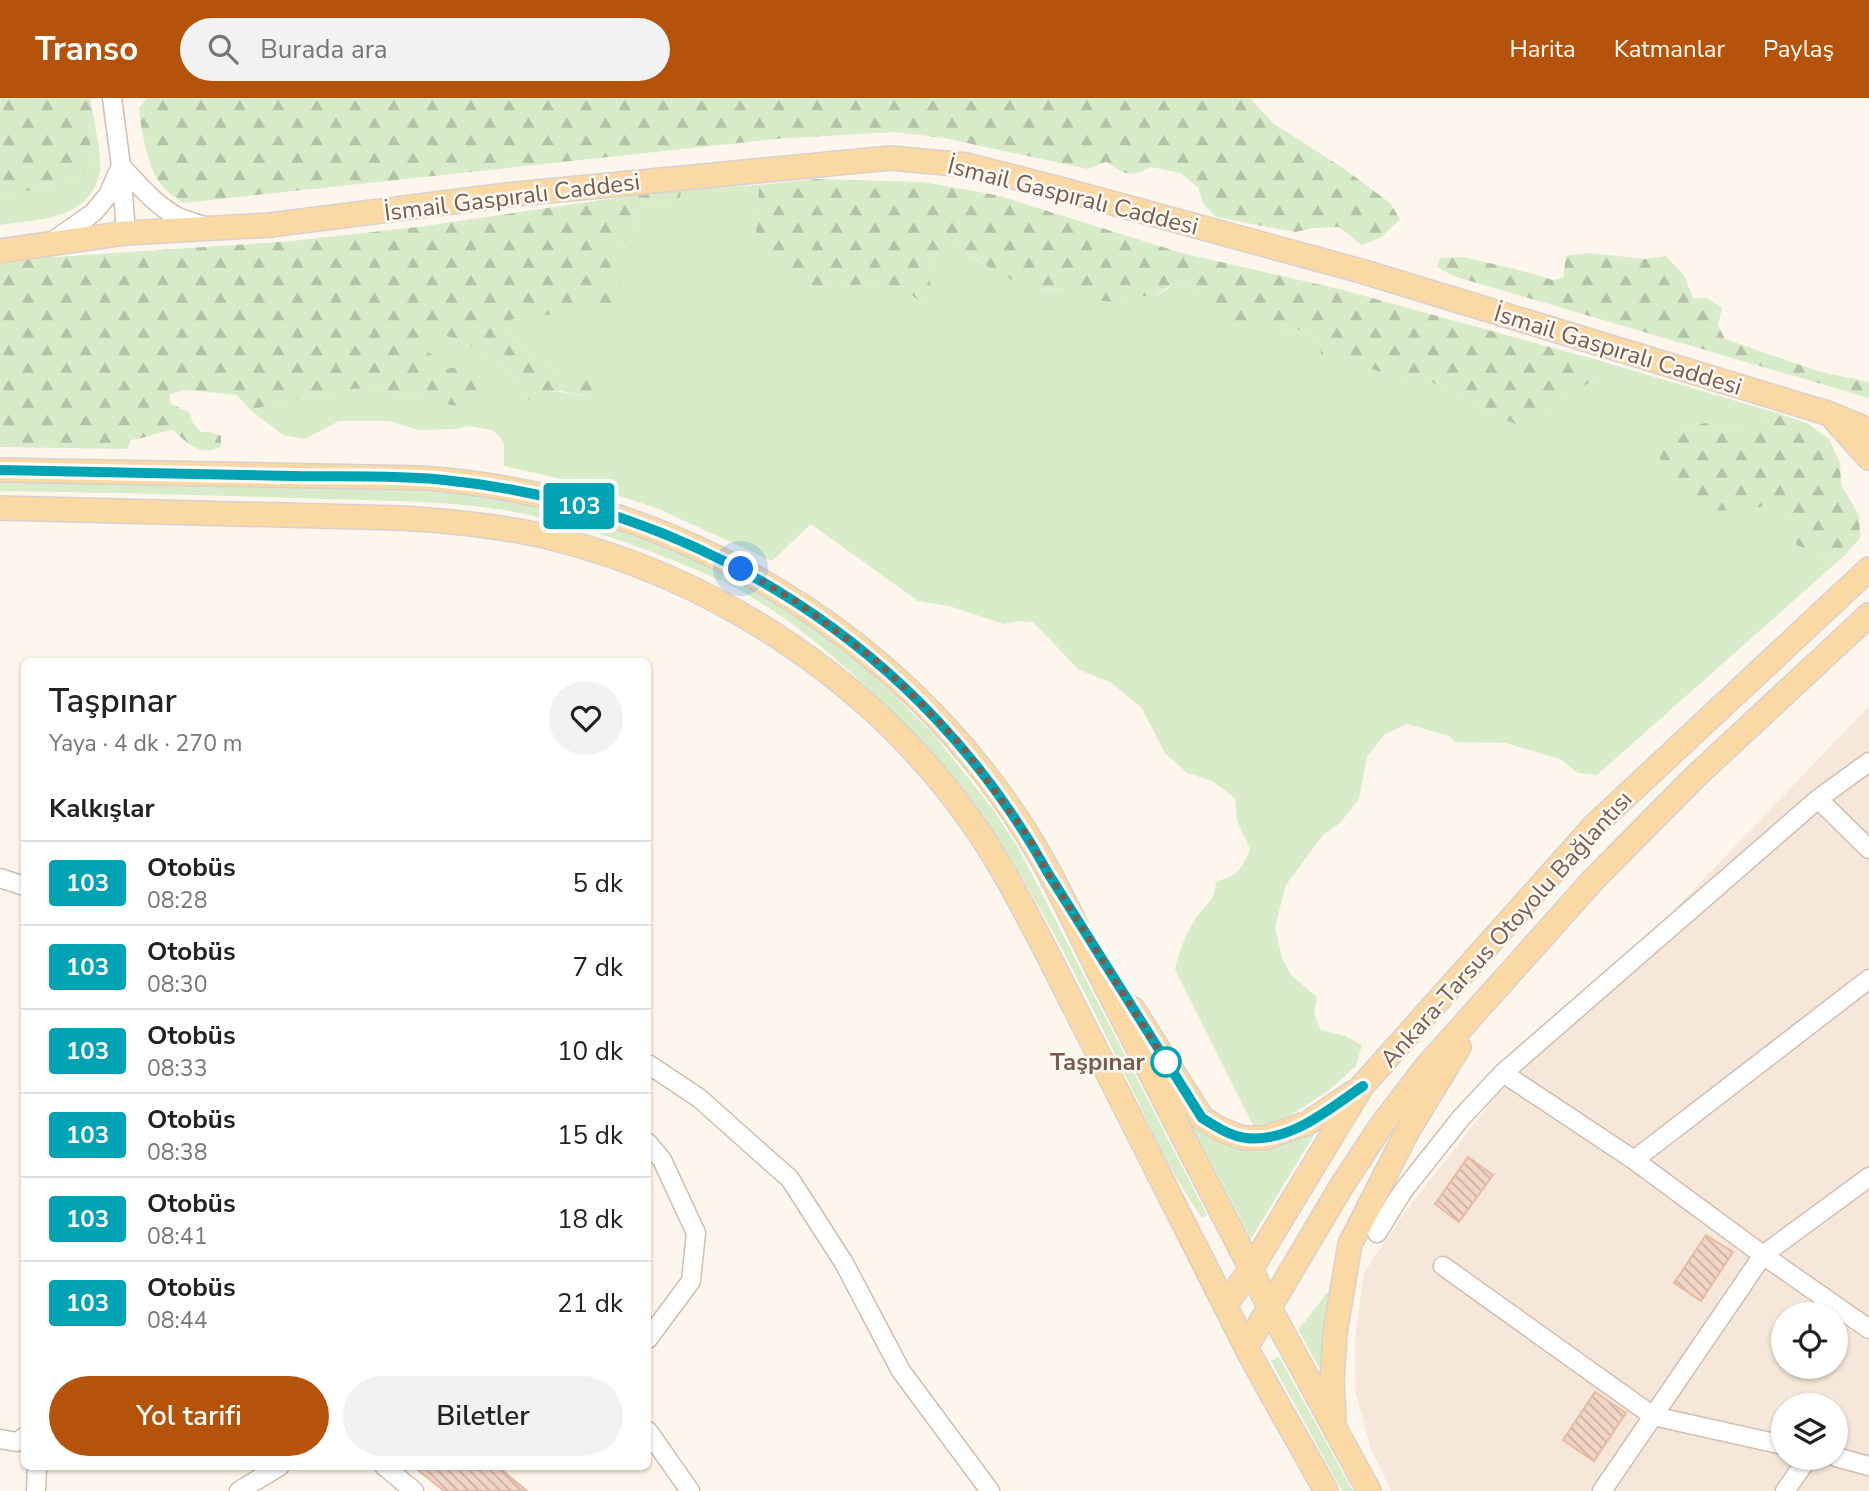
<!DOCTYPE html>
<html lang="tr">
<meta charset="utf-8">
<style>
:root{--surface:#fff;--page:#f2f2f2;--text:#222;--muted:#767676;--line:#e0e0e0;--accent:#b45309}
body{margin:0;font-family:"Nunito Sans",sans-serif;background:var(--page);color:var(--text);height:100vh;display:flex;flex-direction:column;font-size:26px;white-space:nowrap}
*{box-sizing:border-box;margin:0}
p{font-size:23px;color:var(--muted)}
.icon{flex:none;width:38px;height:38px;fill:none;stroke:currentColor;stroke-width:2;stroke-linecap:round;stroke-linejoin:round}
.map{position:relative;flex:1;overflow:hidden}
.side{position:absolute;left:21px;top:560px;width:630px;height:812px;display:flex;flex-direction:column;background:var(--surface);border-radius:10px;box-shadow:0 2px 5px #0004}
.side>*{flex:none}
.badge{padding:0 14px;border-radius:5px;font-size:24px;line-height:46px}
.fabs{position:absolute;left:1771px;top:1204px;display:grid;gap:14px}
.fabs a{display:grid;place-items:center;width:77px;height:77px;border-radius:50%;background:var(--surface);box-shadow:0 2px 5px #0004;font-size:35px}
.you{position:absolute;width:35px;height:35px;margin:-18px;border:5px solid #fff;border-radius:50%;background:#1a73e8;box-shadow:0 0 0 10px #1a73e833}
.map>.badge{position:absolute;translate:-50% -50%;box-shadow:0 0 0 4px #fff}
h2{padding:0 28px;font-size:26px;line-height:63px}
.round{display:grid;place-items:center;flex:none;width:74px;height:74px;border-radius:37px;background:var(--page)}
.head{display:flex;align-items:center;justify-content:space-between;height:119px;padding:0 28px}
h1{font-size:33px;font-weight:600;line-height:52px}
.primary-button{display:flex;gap:14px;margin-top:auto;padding:14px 28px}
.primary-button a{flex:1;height:80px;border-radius:42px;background:var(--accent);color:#fff;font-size:28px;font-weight:600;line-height:80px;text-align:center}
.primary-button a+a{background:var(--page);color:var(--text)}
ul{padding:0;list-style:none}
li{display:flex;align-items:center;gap:21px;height:84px;padding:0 28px;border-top:2px solid var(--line)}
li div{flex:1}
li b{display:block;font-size:26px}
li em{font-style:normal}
li .badge{min-width:77px;font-weight:700;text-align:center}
header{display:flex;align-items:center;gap:42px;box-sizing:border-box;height:98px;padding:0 35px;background:var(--accent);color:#fff}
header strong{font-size:33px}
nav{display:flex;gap:38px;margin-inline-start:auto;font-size:24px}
.search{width:490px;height:63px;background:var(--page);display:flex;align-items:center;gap:18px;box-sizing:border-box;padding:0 24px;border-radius:38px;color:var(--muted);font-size:26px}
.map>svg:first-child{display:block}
.residential{fill:#f5e8da;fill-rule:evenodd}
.green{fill:#d8ecc9}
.forest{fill:url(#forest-firs)}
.building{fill:url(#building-back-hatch);stroke:#e6bba3;stroke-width:2}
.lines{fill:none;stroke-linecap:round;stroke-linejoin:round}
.minor-casing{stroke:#d1beb0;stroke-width:21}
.major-casing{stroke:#dad1cd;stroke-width:26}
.minor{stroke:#fff;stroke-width:18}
.major{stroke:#fbd9a5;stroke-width:23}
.line-casing{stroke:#fff;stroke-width:16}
.line{stroke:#00a3b4;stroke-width:10}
.walk{stroke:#7a5c4d;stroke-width:7;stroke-dasharray:0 12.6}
.stop-dot{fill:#fff;stroke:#00a3b4;stroke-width:3.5}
.labels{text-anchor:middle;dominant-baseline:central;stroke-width:5;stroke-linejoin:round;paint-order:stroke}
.street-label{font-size:24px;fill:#7a5c4d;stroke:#fffaf3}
.stop-label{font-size:24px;font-weight:bold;fill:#7a5c4d;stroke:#fffaf3;text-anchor:end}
</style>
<header>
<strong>Transo</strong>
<div class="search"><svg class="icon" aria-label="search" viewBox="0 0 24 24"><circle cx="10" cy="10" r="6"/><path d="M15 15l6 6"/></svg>Burada ara</div>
<nav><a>Harita</a><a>Katmanlar</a><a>Paylaş</a></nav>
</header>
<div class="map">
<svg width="1869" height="1393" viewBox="0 0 1869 1393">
<defs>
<pattern id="forest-firs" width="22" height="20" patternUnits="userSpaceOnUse" patternTransform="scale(1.75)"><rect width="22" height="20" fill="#d8ecc9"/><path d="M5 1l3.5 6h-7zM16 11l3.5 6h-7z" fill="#b4c2a5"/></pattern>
<pattern id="building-back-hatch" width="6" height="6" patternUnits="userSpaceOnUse" patternTransform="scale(1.75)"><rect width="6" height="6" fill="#f3d5c3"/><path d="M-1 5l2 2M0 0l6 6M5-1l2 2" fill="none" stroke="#cab0a1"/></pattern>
</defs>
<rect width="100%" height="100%" fill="#fdf6ec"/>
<path class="residential" d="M1869 608V1393H1391L1371 1351 1355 1293V1240L1364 1175 1402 1118 1496 998ZM1783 1216H1836V1269H1783ZM1783 1307H1836V1360H1783Z"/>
<path class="green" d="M95 26C97 40 101 56 100 70 94 122 40 121 0 127V97L18 95 78 82 88 70 92 31Z
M759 87 756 137 817 189 873 186 904 189 919 203 933 200 928 177 934 157 955 146 980 164 1045 192 1066 190 1114 204 1135 197 1153 199 1166 192 1175 184 1192 188 1203 201 1276 234 1308 231 1320 244 1322 256 1398 279 1421 277 1439 289 1471 303 1495 318 1539 322 1559 299 1578 291 1601 278V263L1783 317 1761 325 1736 329 1704 325 1675 335 1655 346 1752 411 1779 404 1817 455 1845 457 1597 677 1578 675 1560 661 1506 645 1455 644 1449 638 1407 626 1385 636 1367 659 1359 701 1340 725 1323 737 1286 787 1275 829 1282 860 1291 877 1317 899 1314 915 1321 932 1345 938 1362 947 1356 968 1328 993 1274 1028 1254 1029 1175 871C1179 854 1184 840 1193 825 1203 807 1215 806 1216 783 1238 779 1242 770 1250 751L1237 723 1235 700 1212 683 1187 675 1165 655 1141 609 1110 584 1079 572 1033 524 1019 523 1004 526 949 508 918 503 811 426 772 463 656 410 580 385 504 368V346L499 338 492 332 469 328 455 331 419 332 389 323H339L305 341 283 337 250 312 301 300 321 299 349 291 367 290 405 297 422 294 450 270 439 276 432 273V267L422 250 424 239 442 237 460 242 485 257 509 273 530 303 541 293C560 293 577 295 595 302L581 272 574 281 565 280 514 242 506 227 512 221 619 188 613 178 614 150 637 133 632 121C638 106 655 105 670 105L677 91Z
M0 382 345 390 476 396 550 409 641 436 746 483 806 523 846 553 892 595 933 636 993 711 1021 755 1207 1117 1202 1120C1192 1105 1182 1090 1173 1074 1156 1045 1143 1013 1128 983 1085 895 1042 806 987 724 954 677 915 636 874 596 837 561 797 526 753 500 728 485 702 474 675 463 620 441 564 422 504 412 435 401 365 403 295 400 197 397 99 394 0 393Z
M1181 1006 1260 1049 1290 1044 1317 1032 1251 1141Z
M1334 1186 1325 1280 1298 1232Z
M1279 1259 1353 1393H1342L1271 1263Z"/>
<path class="forest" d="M0 0H90L95 26 92 31 88 70 78 82 18 95 0 97Z
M147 0H1250L1274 26 1343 70 1390 105 1400 121 1382 139 1362 147 1339 129 1314 130 1295 134 1216 119 1204 107 1198 89 1180 75 1151 69C1128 80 1127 77 1106 64L1088 71 944 40 894 34 775 41 183 105C173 98 164 92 158 82 148 68 140 28 139 10Z
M815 81 923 84 996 97 1182 155 1339 191 1601 263V278L1578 291 1559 299 1539 322 1523 329 1495 318 1471 303 1439 289 1421 277 1398 279 1321 256 1320 244 1308 231 1276 234 1234 224 1203 201 1192 188 1175 184 1153 199 1135 197 1114 204 1081 201 1066 190C1059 190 1051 192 1044 191 1010 187 983 165 955 146L934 157 928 177 934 200 919 203 903 189 873 186 817 189 783 173 756 137 759 87Z
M677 91 681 95 679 104C662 106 640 102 632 121L637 133 636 143H623L614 150C615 170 609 181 628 193L626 202 620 208 512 221 506 227 514 242 565 280H574L581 272 591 269C601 277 608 286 606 299L595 302 582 297 561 293H541L539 305 530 303 509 273 485 257 460 242 442 237 424 240 422 250 434 258 432 267 433 273 439 275 450 270H468L483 284 485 295 471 306 458 308 431 304 421 294 406 297 367 290 349 291 321 299 301 300 250 312 237 297 187 292 170 296V305L190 315 193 325 201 334H212L221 338V349C199 359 189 346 173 332 158 334 146 340 131 342L127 351 0 349V165L25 161 292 143 418 129Z
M1590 155 1645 161 1666 158 1684 177 1693 200H1707L1722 210 1718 227 1725 241 1821 274 1869 284V300L1453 178 1437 169 1440 160 1463 159 1515 171 1553 182 1563 180 1566 158Z
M1783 317 1807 325 1829 341 1840 365 1841 387 1859 417 1860 440 1845 457 1817 455 1796 447 1794 424 1779 404 1752 411 1712 413 1683 393 1661 362 1655 345 1675 335 1704 325 1736 329 1761 325Z"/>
<path class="building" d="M1468 1059 1493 1077 1459 1124 1435 1106Z
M1706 1137 1733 1154 1701 1203 1674 1185Z
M1595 1294 1626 1315 1594 1363 1563 1342Z
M413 1368H497L527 1393H444Z"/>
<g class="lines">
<g class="minor-casing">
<path id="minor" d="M112 0 121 68 126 135
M50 145 93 115 108 97 121 68C138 86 155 107 178 119 187 123 196 125 204 128
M1818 701 1869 751
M0 780 24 788
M648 966 699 1000 790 1081 844 1165 901 1273 990 1393
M1503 975 1634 1062 1763 1157 1869 1231
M648 1045 662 1062 696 1135 691 1183 648 1241
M1634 1062 1869 881
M1377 1135 1403 1093 1461 1020 1503 975 1818 701 1869 664
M1443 1168 1653 1318 1783 1347
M648 1333 690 1393
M0 1341 17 1344 24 1339
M1836 1359 1869 1368
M384 1368 414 1393
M36 1393 37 1368
M239 1393 280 1368
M1602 1393 1763 1157 1869 1079
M1785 1393 1808 1360"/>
</g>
<g class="major-casing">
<path id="major" d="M0 153 126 135 270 127 507 97 890 60 967 67 1064 92 1361 173 1830 316 1869 332
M1834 321 1869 360
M0 372 421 380C664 396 897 528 1027 736 1057 784 1080 837 1106 888 1154 982 1203 1077 1251 1171L1269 1209 1369 1393
M0 410 399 420C452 423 505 428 556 441 724 484 880 589 978 733 1003 770 1024 811 1045 851 1071 902 1097 954 1123 1005 1164 1086 1205 1168 1246 1249 1271 1297 1300 1345 1326 1393
M1133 911 1202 1020 1220 1031 1243 1040H1264L1308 1025 1354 994
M1226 1206 1251 1171 1362 988 1595 727 1869 471
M1246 1249 1341 1089 1381 1028 1427 968 1594 781 1695 679 1869 517
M1334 1322 1332 1283 1335 1235 1350 1146 1407 1034 1459 949"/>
</g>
<use href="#minor" class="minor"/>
<use href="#major" class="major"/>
</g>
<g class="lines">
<g class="line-casing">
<path id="line" d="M0 372C98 374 196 376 294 378 344 379 395 377 444 382 698 407 925 551 1048 775L1202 1020C1215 1028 1230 1038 1246 1040 1290 1045 1329 1011 1363 988"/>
</g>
<use href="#line" class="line"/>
<path class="walk" d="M741 471 797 504 873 560 919 603 962 648 1027 737 1048 775 1166 964"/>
</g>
<circle class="stop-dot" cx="1166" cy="964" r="14"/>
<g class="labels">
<g class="street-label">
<text transform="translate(1073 98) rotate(14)">İsmail Gaspıralı Caddesi</text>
<text transform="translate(512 99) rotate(-7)">İsmail Gaspıralı Caddesi</text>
<text transform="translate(1618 252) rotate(17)">İsmail Gaspıralı Caddesi</text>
<text transform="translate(1506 831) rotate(-48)">Ankara-Tarsus Otoyolu Bağlantısı</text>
</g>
<g class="stop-label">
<text x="1145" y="964">Taşpınar</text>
</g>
</g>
</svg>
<div class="fabs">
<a><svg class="icon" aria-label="locate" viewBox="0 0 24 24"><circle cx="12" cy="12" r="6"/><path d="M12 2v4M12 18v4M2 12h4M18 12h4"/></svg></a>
<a><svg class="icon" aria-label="layers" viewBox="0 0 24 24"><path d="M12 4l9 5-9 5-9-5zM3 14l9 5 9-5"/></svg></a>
</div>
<div class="you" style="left:741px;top:471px"></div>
<b class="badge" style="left:579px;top:408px;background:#00a3b4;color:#fff">103</b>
<section class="side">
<div class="head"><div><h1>Taşpınar</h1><p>Yaya · 4 dk · 270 m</p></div><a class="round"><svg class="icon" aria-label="heart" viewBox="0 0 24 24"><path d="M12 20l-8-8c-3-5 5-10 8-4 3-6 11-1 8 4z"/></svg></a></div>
<h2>Kalkışlar</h2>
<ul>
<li><span class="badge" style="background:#00a3b4;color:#fff">103</span><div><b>Otobüs</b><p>08:28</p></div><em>5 dk</em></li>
<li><span class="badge" style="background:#00a3b4;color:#fff">103</span><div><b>Otobüs</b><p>08:30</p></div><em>7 dk</em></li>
<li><span class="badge" style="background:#00a3b4;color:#fff">103</span><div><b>Otobüs</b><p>08:33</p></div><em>10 dk</em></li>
<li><span class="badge" style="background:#00a3b4;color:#fff">103</span><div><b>Otobüs</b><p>08:38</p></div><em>15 dk</em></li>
<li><span class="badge" style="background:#00a3b4;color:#fff">103</span><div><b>Otobüs</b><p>08:41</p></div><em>18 dk</em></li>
<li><span class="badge" style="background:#00a3b4;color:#fff">103</span><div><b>Otobüs</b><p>08:44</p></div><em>21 dk</em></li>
</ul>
<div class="primary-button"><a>Yol tarifi</a><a>Biletler</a></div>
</section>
</div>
